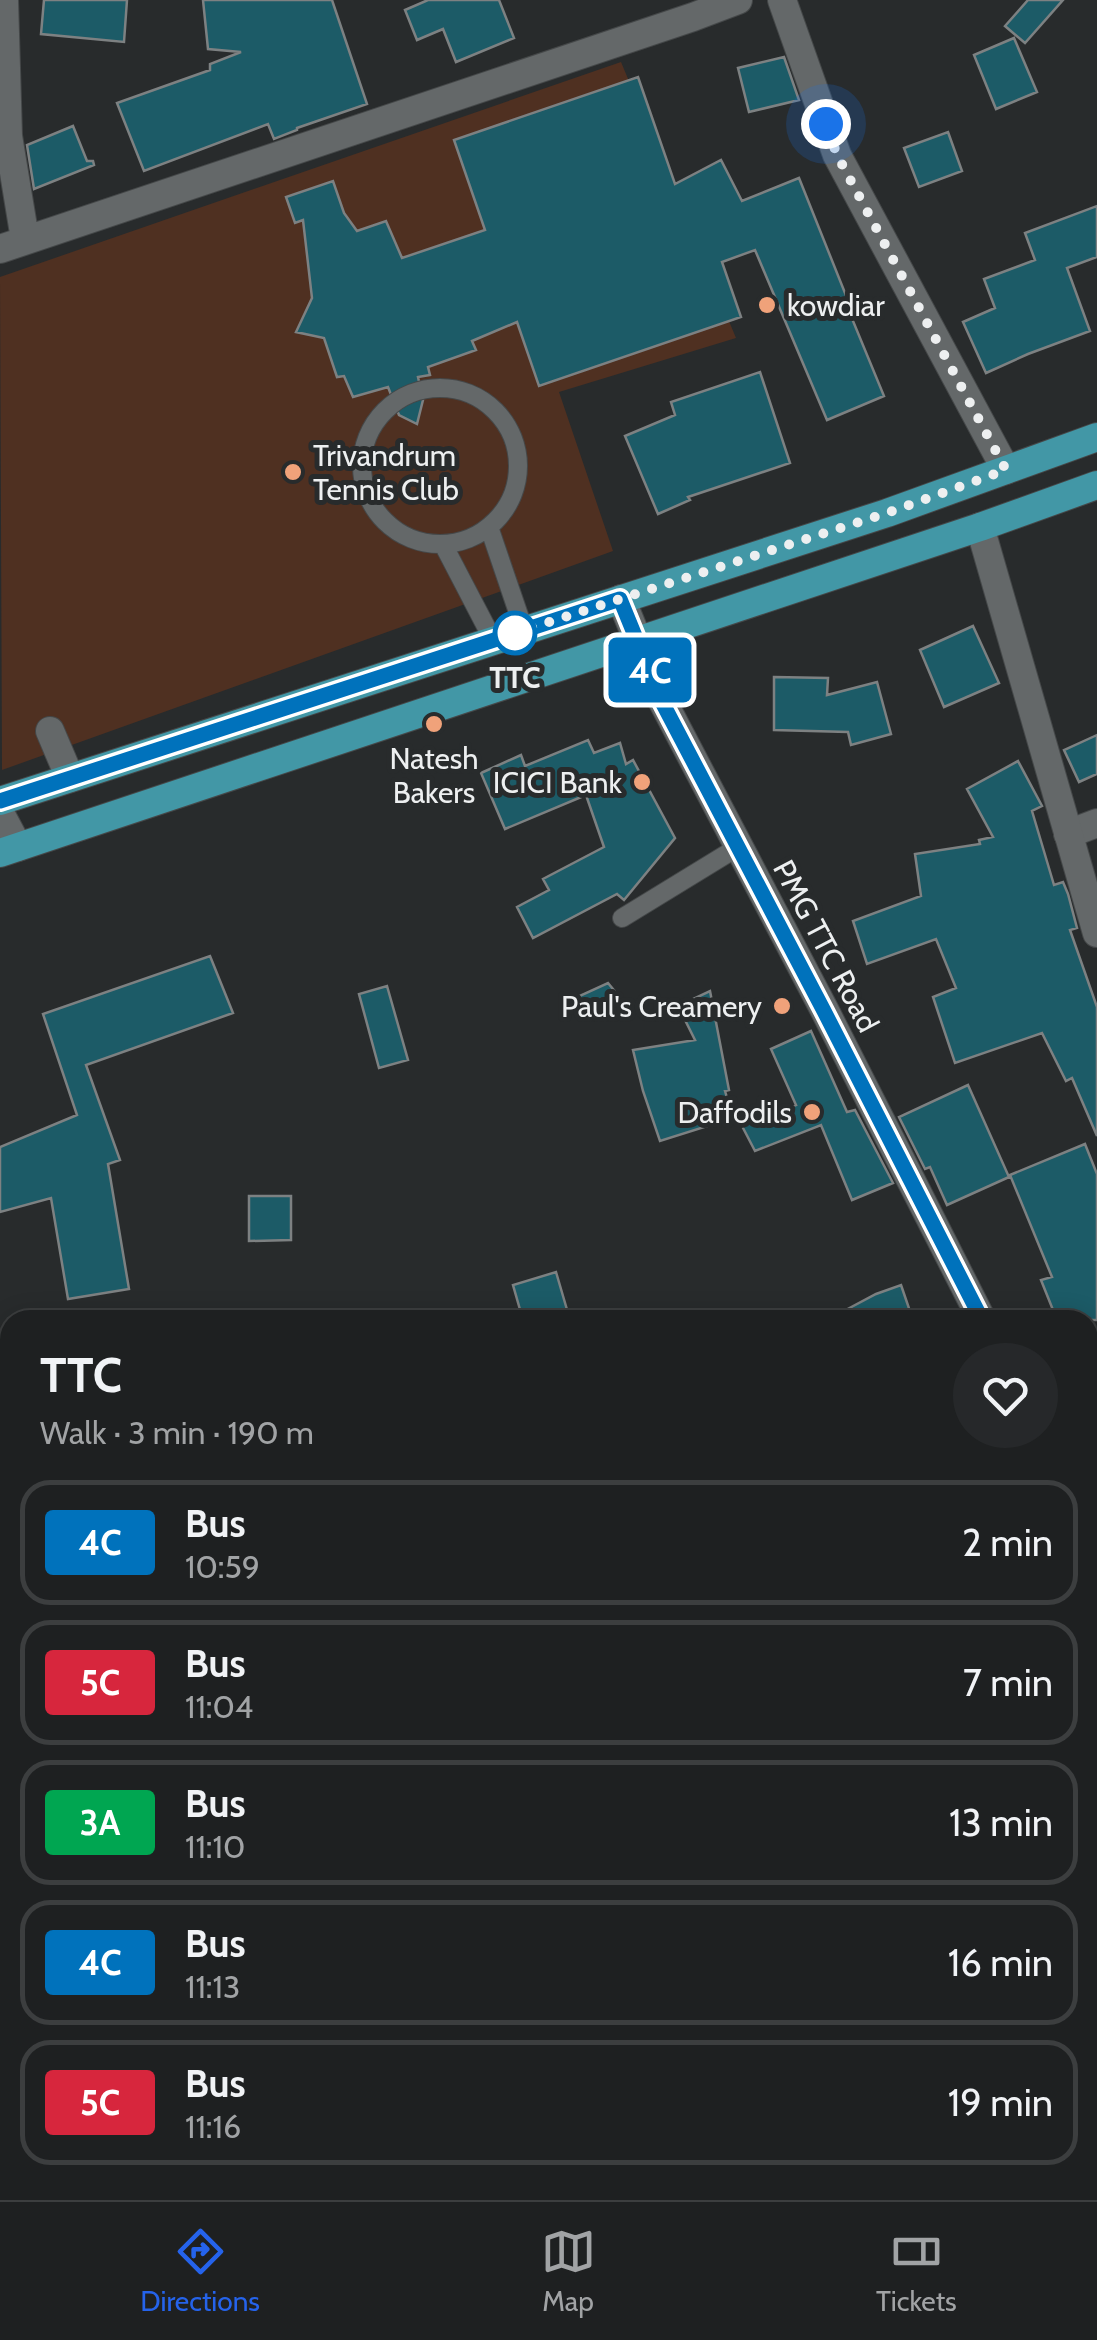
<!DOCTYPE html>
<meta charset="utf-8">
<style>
:root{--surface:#1e2021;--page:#26282a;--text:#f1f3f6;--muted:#a1a3a5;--line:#3c3e3f;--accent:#2563eb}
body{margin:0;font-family:Cabin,sans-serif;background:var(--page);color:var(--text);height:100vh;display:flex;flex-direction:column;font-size:38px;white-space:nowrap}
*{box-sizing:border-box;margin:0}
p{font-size:32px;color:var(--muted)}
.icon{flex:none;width:55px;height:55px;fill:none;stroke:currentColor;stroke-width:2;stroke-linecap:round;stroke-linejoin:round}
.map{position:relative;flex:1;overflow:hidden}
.drawer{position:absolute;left:0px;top:1310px;width:1098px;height:890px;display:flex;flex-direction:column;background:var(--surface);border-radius:30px 30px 0 0;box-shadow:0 5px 25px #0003,0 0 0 2px var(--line)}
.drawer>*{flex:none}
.badge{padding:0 20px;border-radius:8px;font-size:35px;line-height:65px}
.you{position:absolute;width:50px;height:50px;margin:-25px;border:8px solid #fff;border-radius:50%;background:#1a73e8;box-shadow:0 0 0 15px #1a73e833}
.map>.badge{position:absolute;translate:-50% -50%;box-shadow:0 0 0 5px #fff}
.round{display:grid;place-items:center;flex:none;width:105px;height:105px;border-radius:52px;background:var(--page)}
.headline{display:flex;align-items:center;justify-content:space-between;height:170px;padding:0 40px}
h1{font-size:48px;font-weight:700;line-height:75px}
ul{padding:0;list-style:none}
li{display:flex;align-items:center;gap:30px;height:125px;margin:0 20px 15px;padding:0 20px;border:5px solid var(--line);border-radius:30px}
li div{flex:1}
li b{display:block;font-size:38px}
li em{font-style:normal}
li .badge{min-width:110px;font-weight:700;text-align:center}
.menu{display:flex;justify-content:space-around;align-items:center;height:140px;border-top:2px solid var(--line);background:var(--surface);font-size:28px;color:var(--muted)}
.menu a{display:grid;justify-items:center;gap:5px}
.menu .active{color:var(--accent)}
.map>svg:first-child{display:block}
.built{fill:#2d373a}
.green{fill:#4f3021}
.building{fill:#1c5b67;stroke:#7d8182;stroke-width:2.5}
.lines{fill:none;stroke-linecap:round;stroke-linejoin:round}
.service-casing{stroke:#454849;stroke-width:20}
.minor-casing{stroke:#454849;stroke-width:30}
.tertiary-casing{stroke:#454849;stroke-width:30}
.primary-casing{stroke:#454849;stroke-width:30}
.service{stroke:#646869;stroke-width:18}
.minor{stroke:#646869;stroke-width:28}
.tertiary{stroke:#646869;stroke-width:28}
.primary{stroke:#4297a6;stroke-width:28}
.line-casing{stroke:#fff;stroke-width:22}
.line{stroke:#0072bc;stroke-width:15}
.walk{stroke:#edeff0;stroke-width:10;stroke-dasharray:0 18}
.poi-dot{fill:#f0a27a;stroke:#282b2c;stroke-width:4}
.stop-dot{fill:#fff;stroke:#0072bc;stroke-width:5}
.labels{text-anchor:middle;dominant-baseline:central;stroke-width:10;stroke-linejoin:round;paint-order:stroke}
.poi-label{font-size:30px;fill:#edeff0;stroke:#282b2c;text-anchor:end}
.stop-label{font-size:30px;font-weight:bold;fill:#edeff0;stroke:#282b2c}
.street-label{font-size:30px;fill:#edeff0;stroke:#282b2c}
</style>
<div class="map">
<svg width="1097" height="2200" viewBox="0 0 1097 2200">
<rect width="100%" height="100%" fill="#282b2c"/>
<path class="built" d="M0 1483 10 1508V1625L0 1631Z"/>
<path class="green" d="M621 62 736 338 559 392 613 551 2 770 0 277Z"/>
<path class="building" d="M44 0H127L124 42 41 34Z
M203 0H332L367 104 297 128V130L274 139 268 124 144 171 117 103 210 70V64L241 52 208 49Z
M428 0H499L514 38 456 62 443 29 417 40 405 10Z
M1028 0H1063L1025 43 1005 26Z
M1014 38 1037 92 996 109 974 55Z
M784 57 799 100 749 112 738 68Z
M638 77 675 184 721 160 742 201 799 178 849 303 846 304 884 396 827 420 755 250 722 262 741 317 539 386 517 322 472 341 476 350 428 367 430 375 418 377 423 400 417 424 399 415 388 387 353 397 344 376 337 377 324 338 296 332 312 298 303 220 295 223 286 197 333 181 344 213 357 231 386 221 402 258 485 230 454 140Z
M73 126 87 161H93L94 165 34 189 27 145Z
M948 132 962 171 919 187 904 148Z
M1097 206V257L1067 268 1090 331 1028 354 986 373 963 322 995 308 984 279 1035 260 1025 233Z
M760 372 790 463 688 497 690 500 658 514 625 436 675 415 671 402Z
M973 626 999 683 944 707 920 650Z
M774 677 828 678 827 695 877 682 891 734 851 745 848 732 774 730Z
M1097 735V774L1079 782 1064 750Z
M588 740 594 753 620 743 626 764 633 760 675 838 624 900 617 894 533 938 517 907 549 890 543 879 604 847 586 795 505 829 481 773 521 755 525 766Z
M1018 761 1042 806 1032 811 1054 885 1063 882 1068 894 1077 928 1070 930 1097 1007V1136L1072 1078 1066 1081 1042 1033 955 1063 933 997 956 988 936 939 867 964 853 921 921 896 915 854 980 844 979 840 993 837 967 789Z
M210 956 233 1013 86 1065 120 1160 108 1164 129 1289 68 1299 51 1198 0 1212V1147L77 1115 43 1014Z
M608 983 622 1000 608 1014 599 1020 575 998Z
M387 986 408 1060 379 1068 359 994Z
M710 991 729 1090 725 1091 733 1118 660 1141 643 1091 633 1050 695 1040 678 1006Z
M811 1031 847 1112 855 1110 893 1183 852 1200 821 1125 755 1151 742 1126 796 1105 771 1049Z
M968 1085 1009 1177 947 1205 930 1167 925 1169 899 1117Z
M1085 1144 1097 1174V1320H1057L1041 1280 1052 1277 1010 1175Z
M249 1196H291V1240L249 1241Z
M556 1272 570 1320H523L513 1285Z
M901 1285 913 1320H827L876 1294Z"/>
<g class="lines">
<g class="service-casing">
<path id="service" d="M362 466a78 78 0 1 1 156 0a78 78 0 1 1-156 0Z
M489 527 524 630
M444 546 493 640
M622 918 738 847"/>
</g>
<g class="minor-casing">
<path id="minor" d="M4 0 8 136 25 239
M782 0 837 155 1006 470
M0 249 693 17 738 0
M50 731 70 778
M1068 834 1097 823
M0 1804 10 1797
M1088 1914 1097 1911
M234 2190 240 2200
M615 2190 617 2200
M814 2190 818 2200"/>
</g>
<g class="tertiary-casing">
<path id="tertiary" d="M980 527 1097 933
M621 599 663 702 825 1011 982 1320
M0 813 18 847
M1088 1510 1097 1527"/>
</g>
<g class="primary-casing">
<path id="primary" d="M0 801 887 513 1097 437
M0 853 980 527 1097 485"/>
</g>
<use href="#service" class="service"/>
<use href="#minor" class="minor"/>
<use href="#tertiary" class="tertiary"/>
<use href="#primary" class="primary"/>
</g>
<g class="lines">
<g class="line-casing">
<path id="line" d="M0 801 620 599 662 702 824 1011 982 1320"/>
</g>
<use href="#line" class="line"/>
<path class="walk" d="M515 633 887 513 1006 470 837 155 826 124"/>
</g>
<g class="poi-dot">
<circle cx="767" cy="305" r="10"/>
<circle cx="293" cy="472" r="10"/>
<circle cx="434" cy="724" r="10"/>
<circle cx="642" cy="782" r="10"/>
<circle cx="782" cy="1006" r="10"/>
<circle cx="812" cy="1112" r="10"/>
</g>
<circle class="stop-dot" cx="515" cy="633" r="20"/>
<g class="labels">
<g class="poi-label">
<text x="787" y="305" text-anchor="start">kowdiar</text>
<text x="313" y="455" text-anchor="start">Trivandrum<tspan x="313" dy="34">Tennis Club</tspan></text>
<text x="434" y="758" text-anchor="middle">Natesh<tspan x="434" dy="34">Bakers</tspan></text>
<text x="622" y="782">ICICI Bank</text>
<text x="762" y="1006">Paul's Creamery</text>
<text x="792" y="1112">Daffodils</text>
</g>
<g class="stop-label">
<text x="515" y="677">TTC</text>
</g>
<g class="street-label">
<text transform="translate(826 946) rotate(62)">PMG TTC Road</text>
</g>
</g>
</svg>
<div class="you" style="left:826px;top:124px"></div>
<b class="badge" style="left:650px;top:670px;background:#0072bc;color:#fff">4C</b>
<section class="drawer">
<div class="headline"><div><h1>TTC</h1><p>Walk · 3 min · 190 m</p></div><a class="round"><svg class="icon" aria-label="heart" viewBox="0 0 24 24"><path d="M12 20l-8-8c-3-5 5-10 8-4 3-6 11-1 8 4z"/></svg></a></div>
<ul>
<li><span class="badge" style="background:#0072bc;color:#fff">4C</span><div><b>Bus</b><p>10:59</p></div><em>2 min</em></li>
<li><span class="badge" style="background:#d7263d;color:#fff">5C</span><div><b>Bus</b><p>11:04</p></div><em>7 min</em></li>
<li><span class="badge" style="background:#00a651;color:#fff">3A</span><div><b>Bus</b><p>11:10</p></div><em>13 min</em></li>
<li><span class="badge" style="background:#0072bc;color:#fff">4C</span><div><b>Bus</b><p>11:13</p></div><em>16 min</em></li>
<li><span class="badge" style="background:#d7263d;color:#fff">5C</span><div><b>Bus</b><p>11:16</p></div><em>19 min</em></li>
</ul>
</section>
</div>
<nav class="menu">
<a class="active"><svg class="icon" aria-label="directions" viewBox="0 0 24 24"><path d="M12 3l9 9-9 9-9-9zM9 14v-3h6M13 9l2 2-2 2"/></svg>Directions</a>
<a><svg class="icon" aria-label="map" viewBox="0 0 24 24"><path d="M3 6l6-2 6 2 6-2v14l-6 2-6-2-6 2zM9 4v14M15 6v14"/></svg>Map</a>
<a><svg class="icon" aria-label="tickets" viewBox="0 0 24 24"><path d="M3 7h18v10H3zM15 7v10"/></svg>Tickets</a>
</nav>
